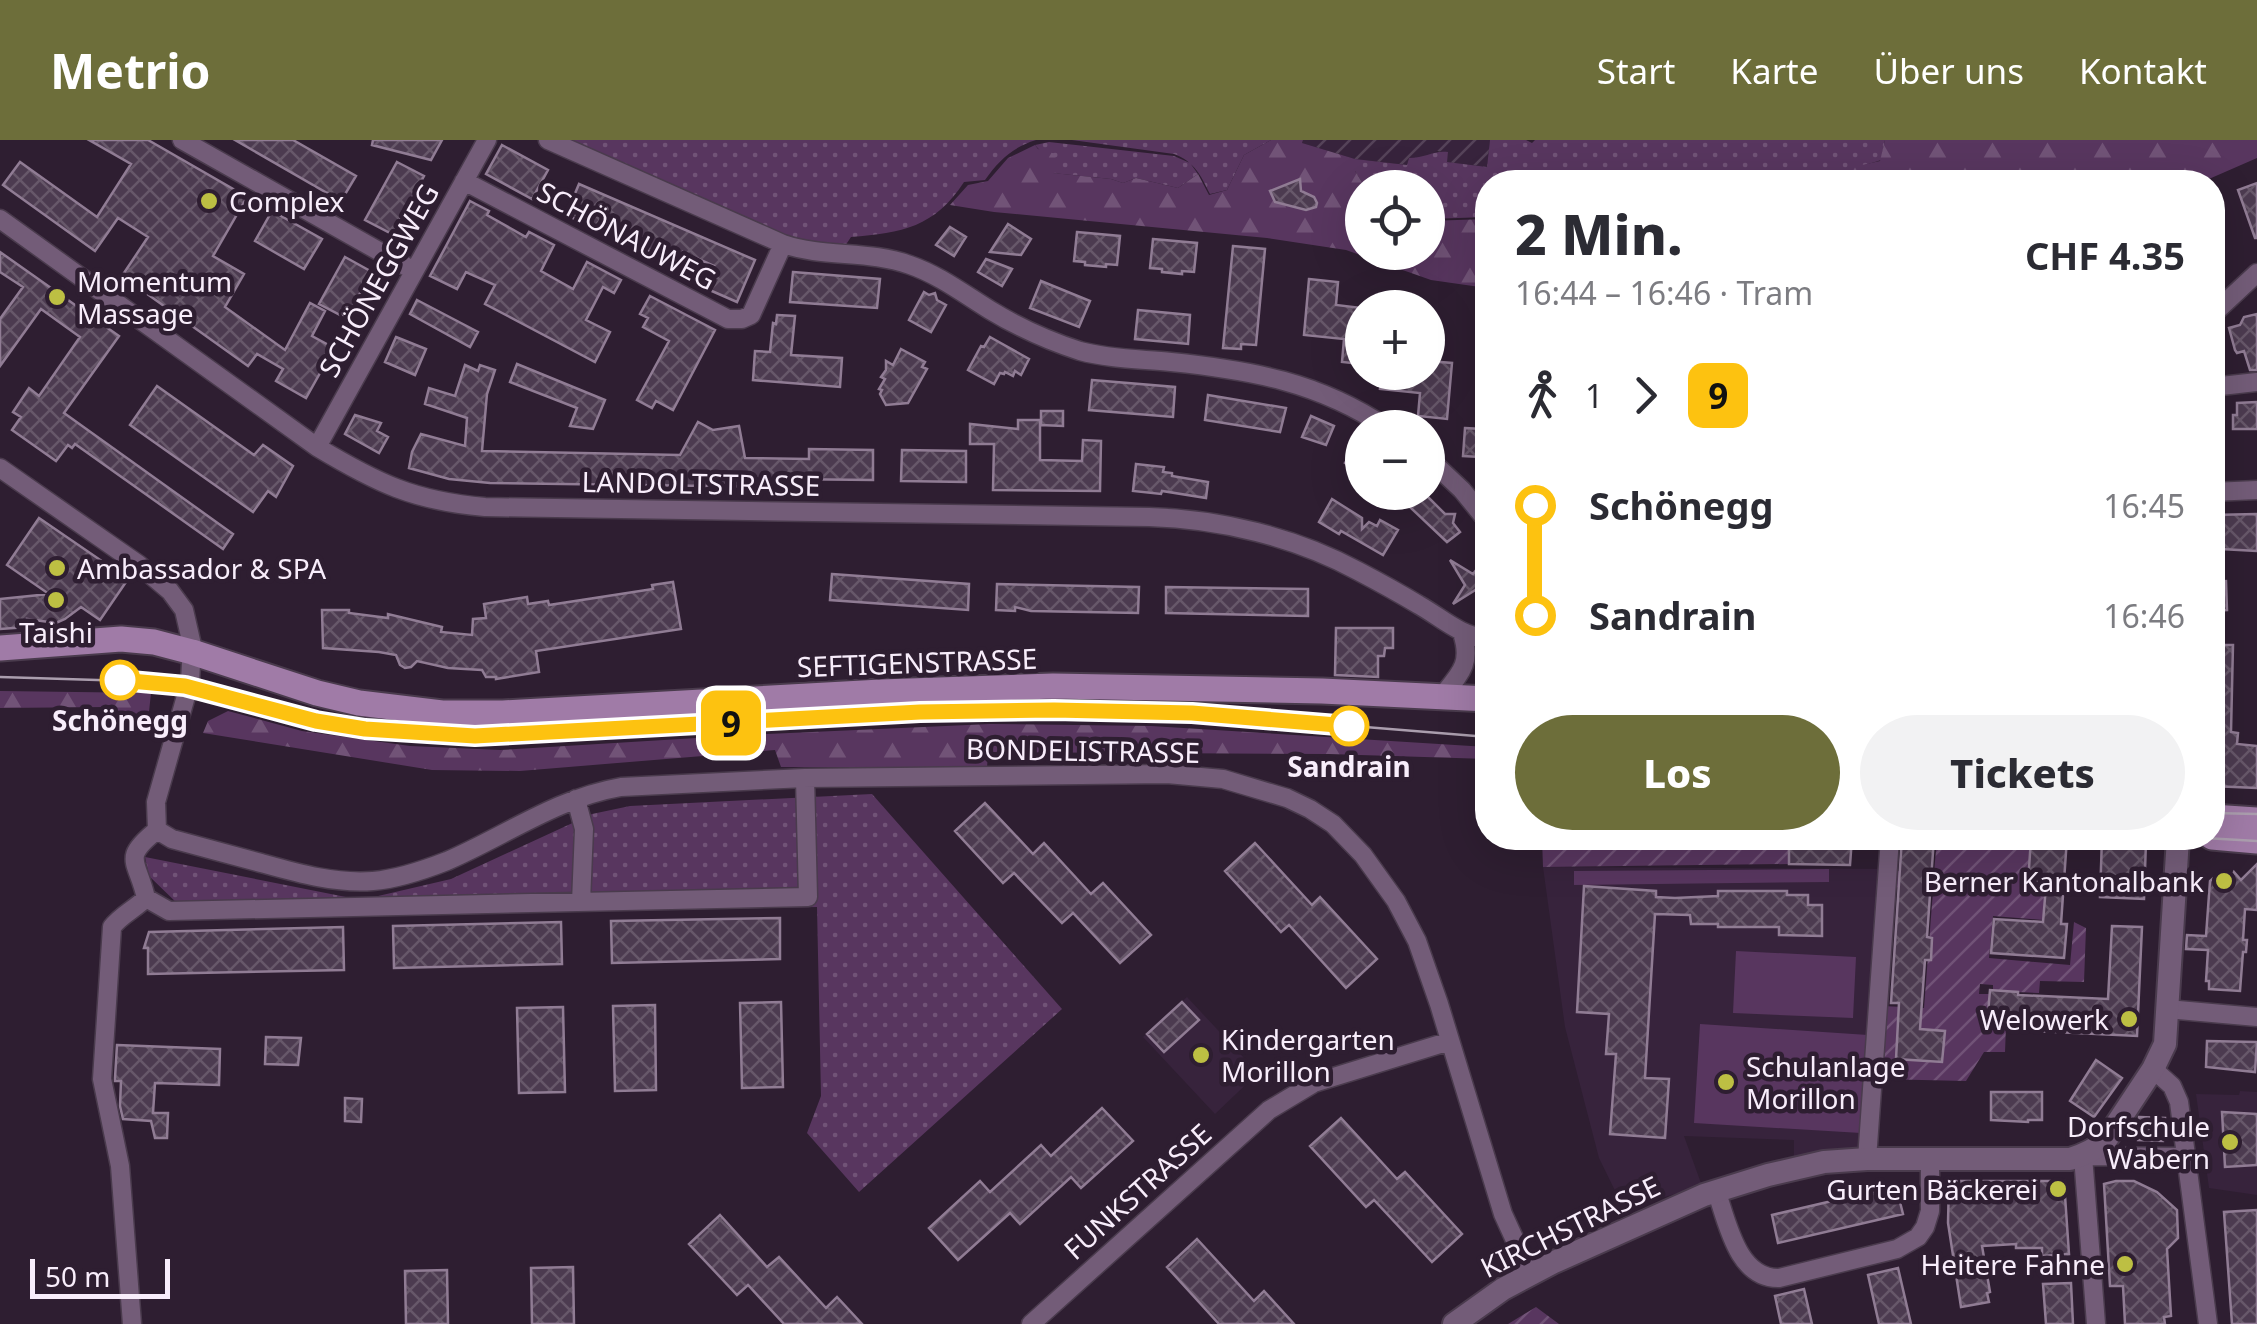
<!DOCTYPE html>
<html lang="de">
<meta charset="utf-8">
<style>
:root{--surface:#fff;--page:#f2f2f3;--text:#2b2b33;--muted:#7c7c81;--accent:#6d6e3a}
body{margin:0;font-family:"Noto Sans",sans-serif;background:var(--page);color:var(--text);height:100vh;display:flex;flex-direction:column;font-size:38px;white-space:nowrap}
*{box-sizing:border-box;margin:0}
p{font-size:32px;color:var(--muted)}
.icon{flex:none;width:55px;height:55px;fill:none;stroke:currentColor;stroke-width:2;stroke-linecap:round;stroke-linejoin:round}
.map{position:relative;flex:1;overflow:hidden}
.panel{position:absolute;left:1475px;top:30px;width:750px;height:680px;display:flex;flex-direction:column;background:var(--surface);border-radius:40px;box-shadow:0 10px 40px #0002}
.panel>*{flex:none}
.badge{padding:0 20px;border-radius:15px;font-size:35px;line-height:65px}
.controls{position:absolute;left:1345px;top:30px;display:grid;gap:20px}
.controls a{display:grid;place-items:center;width:100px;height:100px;border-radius:50%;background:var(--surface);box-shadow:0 10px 40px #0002;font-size:50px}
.scale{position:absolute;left:30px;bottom:25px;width:140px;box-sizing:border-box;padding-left:10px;border:5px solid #f8edfb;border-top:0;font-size:28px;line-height:35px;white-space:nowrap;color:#f8edfb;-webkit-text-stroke:8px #2e1e31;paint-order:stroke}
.map>.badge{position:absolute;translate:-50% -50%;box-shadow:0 0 0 5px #fff}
.legs{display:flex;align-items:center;gap:15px;height:110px;padding:0 40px;font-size:32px}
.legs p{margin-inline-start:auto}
.overview{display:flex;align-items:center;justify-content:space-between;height:170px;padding:0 40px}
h1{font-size:55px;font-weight:800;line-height:75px}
.primary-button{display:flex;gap:20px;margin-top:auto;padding:20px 40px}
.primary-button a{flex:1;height:115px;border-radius:60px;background:var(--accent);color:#fff;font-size:40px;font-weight:800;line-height:115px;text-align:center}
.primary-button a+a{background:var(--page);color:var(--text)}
ul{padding:0 40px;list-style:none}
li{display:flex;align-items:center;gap:35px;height:110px;font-size:38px}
li i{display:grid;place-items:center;width:15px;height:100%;margin:0 12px;background:currentColor}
li i::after{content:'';width:25px;height:25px;margin:-12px;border:8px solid;border-radius:50%;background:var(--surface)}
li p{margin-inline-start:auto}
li:first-child i{background:linear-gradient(#0000 50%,currentColor 0)}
li:last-child i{background:linear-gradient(currentColor 50%,#0000 0)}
header{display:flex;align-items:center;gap:60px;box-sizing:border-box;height:140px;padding:0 50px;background:var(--accent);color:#fff}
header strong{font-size:48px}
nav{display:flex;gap:55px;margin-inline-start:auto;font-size:35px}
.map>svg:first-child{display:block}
.built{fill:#37233c}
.industrial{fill:url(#industrial-furrows)}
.grass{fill:url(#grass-dots)}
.forest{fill:url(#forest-firs)}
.garden{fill:url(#garden-furrows)}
.pitch{fill:#58365f}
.building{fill:url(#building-cross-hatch);stroke:#907c94;stroke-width:2.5}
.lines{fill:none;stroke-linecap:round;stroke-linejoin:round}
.minor-casing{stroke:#4a3b4d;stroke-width:21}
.tertiary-casing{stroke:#4a3b4d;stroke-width:26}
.secondary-casing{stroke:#4a3b4d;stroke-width:29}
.minor{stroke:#735c78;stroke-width:18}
.tertiary{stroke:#735c78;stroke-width:22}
.secondary{stroke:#a07ba7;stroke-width:25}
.tram{stroke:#ab9eae;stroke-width:2.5}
.line-1-casing{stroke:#fff;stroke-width:22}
.line-1{stroke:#fdc210;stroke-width:15}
.poi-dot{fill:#bdbf43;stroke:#2e1e31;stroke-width:4}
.stop-1-dot{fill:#fff;stroke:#fdc210;stroke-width:5}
.labels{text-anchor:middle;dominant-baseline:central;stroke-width:9;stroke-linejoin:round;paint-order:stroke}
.poi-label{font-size:28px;fill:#f8edfb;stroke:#2e1e31;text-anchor:start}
.street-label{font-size:28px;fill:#f8edfb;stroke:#2e1e31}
.stop-label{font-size:28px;font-weight:bold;fill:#f8edfb;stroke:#2e1e31}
</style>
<header>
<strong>Metrio</strong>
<nav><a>Start</a><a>Karte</a><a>Über uns</a><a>Kontakt</a></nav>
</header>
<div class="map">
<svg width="2257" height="1184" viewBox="0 0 2257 1184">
<defs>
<pattern id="industrial-furrows" width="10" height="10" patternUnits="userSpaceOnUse" patternTransform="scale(2.5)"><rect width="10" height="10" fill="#37233c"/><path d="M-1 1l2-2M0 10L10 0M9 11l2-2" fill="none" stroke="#554359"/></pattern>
<pattern id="grass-dots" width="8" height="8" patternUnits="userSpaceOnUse" patternTransform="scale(2.5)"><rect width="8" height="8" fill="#58365f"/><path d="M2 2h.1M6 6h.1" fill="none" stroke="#715377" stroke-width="1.8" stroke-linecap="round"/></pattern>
<pattern id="forest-firs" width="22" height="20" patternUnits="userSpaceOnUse" patternTransform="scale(2.5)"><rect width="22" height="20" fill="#58365f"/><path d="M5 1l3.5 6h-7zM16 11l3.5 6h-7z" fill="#715377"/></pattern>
<pattern id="garden-furrows" width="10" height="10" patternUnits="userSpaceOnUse" patternTransform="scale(2.5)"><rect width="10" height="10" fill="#58365f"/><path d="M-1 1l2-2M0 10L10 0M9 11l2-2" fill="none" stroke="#715377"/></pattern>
<pattern id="building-cross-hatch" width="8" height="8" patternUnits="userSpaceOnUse" patternTransform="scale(2.5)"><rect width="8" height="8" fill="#4c3b50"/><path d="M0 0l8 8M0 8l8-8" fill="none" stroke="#67586a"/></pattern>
</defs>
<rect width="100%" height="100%" fill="#2e1e31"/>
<path class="built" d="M1543 727 1889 729 1867 1009 1794 1024V1000L1684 996 1702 1046 1624 1069 1599 1018 1565 887Z
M1187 857 1258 933 1215 974 1143 897Z
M2240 951 2257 952V1055L2209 1048 2196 954 2239 955Z"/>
<path class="industrial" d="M1303 0H1490L1487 27 1446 22 1448 13 1437 11 1424 18H1409L1407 25 1355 19 1302 3Z"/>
<path class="grass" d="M564 0H1036C1013 7 999 20 985 40L964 42C935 87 902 93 851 97L845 106 797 100 783 95Z
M1072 0H1271L1244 15 1227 50 1210 54C1201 36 1195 22 1174 14Z
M1490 0H1526L1532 3 1535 0H1885L1881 20C1865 25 1848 31 1832 32 1806 32 1800 27 1776 42H1488L1487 77 1428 79V48L1365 47 1355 31V19L1407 25 1409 18C1426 18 1433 10 1448 12L1447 22 1487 27Z
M1049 2 1174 16 1190 23 1198 34 1178 48 1136 38 1123 43 1111 39 1052 33 1053 25 1035 5Z
M872 654 1062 869 859 1052 807 993 821 956 817 767 386 775 180 766 149 736 145 717 361 760 451 739 592 674 630 666Z"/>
<path class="forest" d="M1271 0H1303L1302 3 1355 19V31L1365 47 1362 48V112H1428V81L1487 79V148L1431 140 1346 110 1267 98 994 72 950 65 968 45 988 41 1008 18 1035 5 1038 9 1056 14 1053 33 1111 39 1123 43 1136 38 1178 48 1198 34 1209 55 1227 50 1244 15Z
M1885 0H2257V18L2202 42H1776L1788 35 1812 29 1831 32 1880 21Z
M0 551 151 553 148 581 105 567 0 568Z
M228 571 302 591 410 606 500 610 746 595 990 584 1151 586 1487 607 1488 619 1329 614 988 612 987 628 781 627 775 610 520 631 432 630 203 593 208 581Z"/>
<path class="garden" d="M1542 698H1570L1571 706 1601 705 1602 698H1656L1657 706H1686L1687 698H1744V707L1777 708 1778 698H1789V724L1543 727Z
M1937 698H2031L2028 748 2045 749 2043 780 1993 776 1989 818 2070 825 2074 782 2086 788 2084 842 2040 841 2039 853 1993 851V845L1980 844 1979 854H1989L1987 885 2006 886 2005 912H1984L1966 941 1878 939 1882 866 1924 868 1933 751 1895 747 1897 731 1934 733Z
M1536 1167 1559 1184H1508Z"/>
<path class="pitch" d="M1829 729V742L1574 745V731Z
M1736 811 1856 817 1853 878 1733 873Z
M1700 884 1868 895 1861 993 1694 983Z"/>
<path class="building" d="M89 0H148L247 57 213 116 244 134 225 167 285 210 310 163 325 171 312 196 334 208 306 258 276 241 283 229 257 214 248 226 122 136 148 97 118 78 95 111 3 45 20 22 97 77 131 24Z
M235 0H293L356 36 341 61Z
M373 0H442L431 20 372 5Z
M502 5 548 30 532 59 486 34Z
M397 22 424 36 392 94 365 80Z
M1300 39 1301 51 1314 57 1317 63 1316 67 1306 70 1275 62 1270 51Z
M2257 43V98H2255L2238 50Z
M579 44 755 120 737 162 705 148 714 126 683 112 678 124 566 75Z
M470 61 489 71 487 75 526 97 529 92 554 105 541 131 573 149 587 122 621 140 614 153 603 147 586 180 610 192 595 222 485 164 495 145 466 132 457 149 430 136Z
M272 71 322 99 304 129 255 101Z
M1008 84 1031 99 1021 115 990 112Z
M950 87 966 97 954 116 936 105Z
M1077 92 1120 96 1117 125 1106 124V127L1085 125V122L1074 121Z
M1153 99 1197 103 1194 132 1182 131V134L1162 132V129L1150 128Z
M1233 106 1265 109 1256 205 1241 204V209L1223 208Z
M0 112 119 196 64 273 233 394 223 409 75 304 72 308 68 305 56 321 12 290 21 277 13 272 29 248 39 256 80 197 41 169 0 226V179L23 147 0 132Z
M345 117 372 132 346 178 319 164Z
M986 119 1012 129 1002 146 978 132Z
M793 132 880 139 877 168 790 162Z
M1309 139 1338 142 1336 165 1362 168V224L1342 222 1344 199 1304 195Z
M1041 141 1090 161 1079 187 1030 168Z
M924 152 929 155 935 153 937 160 946 165 931 192 909 180Z
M650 156 715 190 673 270 656 261 652 268 637 260 669 201 643 187 648 178 640 174Z
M417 160 478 192 470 207 410 174Z
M1138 170 1190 175 1188 204 1135 199Z
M2257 174V230H2250L2244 211 2237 213 2235 210 2229 188 2240 185 2244 177Z
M777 175 795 176 791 215 842 218 840 247 753 240 755 211 770 212 773 183 776 184Z
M396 197 426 209 415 235 385 222Z
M990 197 1029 219 1021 235 1015 231 1013 236 1005 232 1004 234 1000 233 994 244 968 230 981 206 984 207Z
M901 209 925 222 922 227 927 229 908 263 886 265 880 254 882 250 879 249 885 239 881 237 886 230V221L893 225Z
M1428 221 1452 223 1447 279 1418 276 1420 253 1380 249 1382 232H1428Z
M517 224 605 260 593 289 570 286 577 268 510 242Z
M465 225 478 231 480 225 495 230 487 254 482 311 680 315 698 282 713 290 739 286 745 318 809 319V309L873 310V340L781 339V347L490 343 449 339 409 328 412 312 421 294 465 306 467 278 425 264 429 248 455 256Z
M1092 240 1175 247 1173 277 1089 270Z
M157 246 254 315 263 305 293 326 276 357 268 351 253 372 130 285Z
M1208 255 1286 268 1280 292 1205 280Z
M2257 262V289H2233V275H2237V263Z
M1041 271H1063V286L1041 285Z
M355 275 381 283 377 291 388 297 379 313 345 294Z
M1311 276 1334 286 1326 305 1302 297Z
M1018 280H1040V320L1082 321 1083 300 1101 301 1100 351 993 350 994 304H970V284L1018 289Z
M1465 288 1482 289 1480 317 1463 316Z
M1362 297V335L1345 323Z
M902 310 966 311V342L901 341Z
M1136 324 1164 327 1163 332 1172 333V336L1208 342 1206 358 1162 351 1161 354 1133 351Z
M1394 352H1423L1445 374H1455L1453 383 1460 392 1447 402Z
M1332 359 1362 378V389L1369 382 1377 386 1380 380 1398 390 1383 415 1341 391 1339 394 1319 382Z
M2257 374V411L2221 409V402H2213L2212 375Z
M39 378 128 439 100 480 81 467 65 479 56 483 27 479V487L0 489V459L49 454 7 425Z
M1488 415V442L1453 464 1465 445 1450 420 1473 434Z
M832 434 969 444 968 470 830 460Z
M2226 441 2227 470 2212 471V442Z
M673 442 681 489 536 511 539 532 496 539V537H486L482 530 448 528 417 521 411 527 405 528 400 525 396 515 379 512 323 508 322 470H349V473L388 478V474L442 487 441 492 472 495 473 479 486 478 484 464 527 457 528 464 548 461 549 465 653 449 652 445Z
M997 444 1139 447 1138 473 1031 471 1015 467V471L996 470Z
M1166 447 1308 449V476L1166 473Z
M1336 488H1393V508H1385L1384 516H1378V537L1335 535Z
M2212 505H2233L2231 592 2238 593 2237 604 2257 606V648L2212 646Z
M985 663 1033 714 1044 703 1091 754 1103 743 1151 795 1120 823 1073 773 1062 783 1014 733 1003 743 955 691Z
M1789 698H1852L1850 725 1789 724Z
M1902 698H1934L1927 797 1932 798 1931 820H1925L1920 889 1945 891 1942 922 1896 919 1899 863H1891Z
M2031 698H2067L2061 784H2067L2064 818 1991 813 1994 779 2043 782 2046 746 2028 744Z
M2102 698H2133L2146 702 2144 759 2100 757Z
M1255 703 1312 765 1320 757 1377 819 1346 848 1289 785 1281 792 1225 731Z
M2257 724V770L2245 769 2243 800H2247L2246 812H2243L2240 851 2209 849V841H2206L2208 810 2186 809 2187 795 2206 796 2210 741 2220 732 2227 748 2234 732 2241 740Z
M1584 746 1656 751V757L1675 758 1718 756V751H1787V755H1808V765H1822V796L1779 795V787H1718V784H1691L1690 775 1655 774 1645 938 1669 939 1665 998 1610 994 1616 914H1606L1609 874 1577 872Z
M780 778V819L612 823 611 781Z
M561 782 562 824 394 828 393 786Z
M2112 786 2142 787 2137 896 2035 891V889L1987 885 1990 850 2018 852V855L2108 859Z
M343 787 344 830 148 834V808H144L149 792Z
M781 862 783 947 742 948 740 863Z
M1182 862 1199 880 1164 912 1147 894Z
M655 865 656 950 615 951 613 866Z
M563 867 565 952 519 953 517 868Z
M266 897 301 898 298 925 265 924Z
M2207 901 2257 902 2255 932 2206 927Z
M117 905 220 909 219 945 155 943 153 973H168L167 998H155L151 981 123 979 120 966 121 941H115V938Z
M2096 920 2122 938 2094 977 2070 961Z
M1991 952H2042V980H2028V982L1991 980Z
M345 958 362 959 361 982 345 981Z
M1102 968 1133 1001 1081 1048 1071 1037 1020 1084 1010 1073 958 1120 929 1088 980 1041 990 1052 1041 1005 1051 1016Z
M2222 972 2257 974V1025L2225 1027Z
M2139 977 2165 978 2163 1001 2138 1000Z
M1341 978 1397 1039 1405 1032 1462 1094 1432 1122 1374 1060 1366 1067 1310 1006Z
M1949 1041H2064L2069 1114 2042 1116V1108H2016V1104L1982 1106 1990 1152 1987 1153 1989 1162 1961 1167 1948 1083Z
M2116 1041H2134L2157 1052 2177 1070 2178 1098 2167 1109 2171 1176 2164 1177 2165 1184H2125L2123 1146H2110L2104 1044Z
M1896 1046 1903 1074 1778 1103 1772 1075Z
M2257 1070V1184H2232L2224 1072Z
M720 1075 767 1127 779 1117 826 1168 837 1157 862 1184H784L748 1145 737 1155 689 1104Z
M1197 1099 1254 1161 1264 1151 1294 1184H1219L1167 1127Z
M573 1127 574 1184H532L531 1128Z
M1898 1128 1911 1184H1879L1868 1135Z
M447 1130 448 1184H406L405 1131Z
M2071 1143 2073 1184H2046L2043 1144Z
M1804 1149 1812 1184H1781L1775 1156Z"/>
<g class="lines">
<g class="minor-casing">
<path id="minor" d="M182 0 414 131
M548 0 783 104C824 118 869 110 910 125 939 135 964 154 990 170 1018 187 1049 201 1080 211 1109 219 1141 219 1171 222 1250 230 1319 242 1387 288
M464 41 728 179H742L751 175 783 104
M0 79 317 307C377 343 414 361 485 367L1149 377C1220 379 1295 397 1358 431 1379 442 1399 453 1419 465 1442 478 1460 496 1488 499
M2212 175 2257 133
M2212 247 2257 242
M317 307 487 0
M1428 318 1462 350 1488 382
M0 328 138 424 170 451 184 470 192 505 190 542 156 662 157 690
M2212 352 2257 350
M1442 556C1461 533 1472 523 1462 493
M576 659 584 689 581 762
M157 690 172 699C202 707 231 715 261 723 297 733 335 744 373 741 398 739 424 730 447 721 505 696 557 658 621 647L805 638 1167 634 1223 639 1287 658 1310 669 1333 684 1363 715 1396 761 1417 801 1439 864 1503 1074 1530 1133
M146 758 169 771 808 757 805 638
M2167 869 2257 877
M2153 929 2172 946 2179 962 2208 1184
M1867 1019 1890 698
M1716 1050C1727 1081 1737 1139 1779 1138L1897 1109 1918 1097 1925 1087 1930 1071V1020
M132 1184 120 1026 102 939 112 787C121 775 135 769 146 758 137 719 121 719 157 690
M1031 1184 1269 970 1314 943 1450 901
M2096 1184 2083 1016 2186 1017"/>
</g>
<g class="tertiary-casing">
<path id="tertiary" d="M1454 1184 1503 1149 1552 1123 1704 1055 1768 1035 1824 1022 1867 1019H2070C2084 1015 2095 1010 2106 1000L2153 929 2165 904 2178 698"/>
</g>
<g class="secondary-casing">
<path id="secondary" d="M0 508 121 499 154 502 192 512 317 553 359 563 442 573H503L881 552 1053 546 1322 551 1488 559
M2212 677 2257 680
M2212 697 2257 701"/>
</g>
<use href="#minor" class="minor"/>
<use href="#tertiary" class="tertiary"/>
<use href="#secondary" class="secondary"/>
<path class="tram" d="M0 537 162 542 225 555 316 581 365 589 436 595H508L920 572 1054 570 1192 573 1488 597
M2212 673 2257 674
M2204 698 2257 701"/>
</g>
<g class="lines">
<g class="line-1-casing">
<path id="line-1" d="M120 540 185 546 316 581 365 589 475 596 920 572 1054 570 1192 573 1349 586"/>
</g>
<use href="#line-1" class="line-1"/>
</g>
<g class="poi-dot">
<circle cx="209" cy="61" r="10"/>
<circle cx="57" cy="157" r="10"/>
<circle cx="57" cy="428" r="10"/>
<circle cx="56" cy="460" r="10"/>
<circle cx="2224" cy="741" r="10"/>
<circle cx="2129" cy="879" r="10"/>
<circle cx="1201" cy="915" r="10"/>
<circle cx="1726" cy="942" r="10"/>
<circle cx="2230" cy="1002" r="10"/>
<circle cx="2058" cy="1049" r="10"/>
<circle cx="2125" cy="1124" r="10"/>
</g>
<g class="stop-1-dot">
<circle cx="120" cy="540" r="18"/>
<circle cx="1349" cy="586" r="18"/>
</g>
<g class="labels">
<g class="poi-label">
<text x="229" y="61">Complex</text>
<text x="77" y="141">Momentum<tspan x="77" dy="32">Massage</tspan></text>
<text x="77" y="428">Ambassador &amp; SPA</text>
<text x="56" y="492" text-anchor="middle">Taishi</text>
<text x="2204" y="741" text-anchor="end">Berner Kantonalbank</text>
<text x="2109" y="879" text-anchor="end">Welowerk</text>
<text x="1221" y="899">Kindergarten<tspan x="1221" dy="32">Morillon</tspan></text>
<text x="1746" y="926">Schulanlage<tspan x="1746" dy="32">Morillon</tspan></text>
<text x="2210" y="986" text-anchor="end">Dorfschule<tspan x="2210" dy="32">Wabern</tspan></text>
<text x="2038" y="1049" text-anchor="end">Gurten Bäckerei</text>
<text x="2105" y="1124" text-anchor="end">Heitere Fahne</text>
</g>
<g class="street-label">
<text transform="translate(627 95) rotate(28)">SCHÖNAUWEG</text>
<text transform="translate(378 140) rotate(-61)">SCHÖNEGGWEG</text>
<text transform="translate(701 343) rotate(1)">LANDOLTSTRASSE</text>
<text transform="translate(917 522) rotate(-2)">SEFTIGENSTRASSE</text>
<text transform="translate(1083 610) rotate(1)">BONDELISTRASSE</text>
<text transform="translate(1137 1051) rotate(-42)">FUNKSTRASSE</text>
<text transform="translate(1570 1086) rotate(-26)">KIRCHSTRASSE</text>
</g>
<g class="stop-label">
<text x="120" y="580">Schönegg</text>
<text x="1349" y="626">Sandrain</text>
</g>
</g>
</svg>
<div class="controls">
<a><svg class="icon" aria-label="locate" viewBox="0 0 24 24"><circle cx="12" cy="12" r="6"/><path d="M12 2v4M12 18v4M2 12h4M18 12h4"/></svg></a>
<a>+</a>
<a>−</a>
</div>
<div class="scale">50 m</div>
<b class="badge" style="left:731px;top:583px;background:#fdc210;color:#111">9</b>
<section class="panel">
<div class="overview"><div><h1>2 Min.</h1><p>16:44 – 16:46 · Tram</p></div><b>CHF 4.35</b></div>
<div class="legs"><svg class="icon" aria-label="walk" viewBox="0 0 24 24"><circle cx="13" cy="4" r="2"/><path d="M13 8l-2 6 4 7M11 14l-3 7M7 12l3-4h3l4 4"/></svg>1<svg class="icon" aria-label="forward" viewBox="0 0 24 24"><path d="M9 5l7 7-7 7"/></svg><b class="badge" style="background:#fdc210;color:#111">9</b></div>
<ul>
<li><i style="color:#fdc210"></i><b>Schönegg</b><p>16:45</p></li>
<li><i style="color:#fdc210"></i><b>Sandrain</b><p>16:46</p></li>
</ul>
<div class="primary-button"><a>Los</a><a>Tickets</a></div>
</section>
</div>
